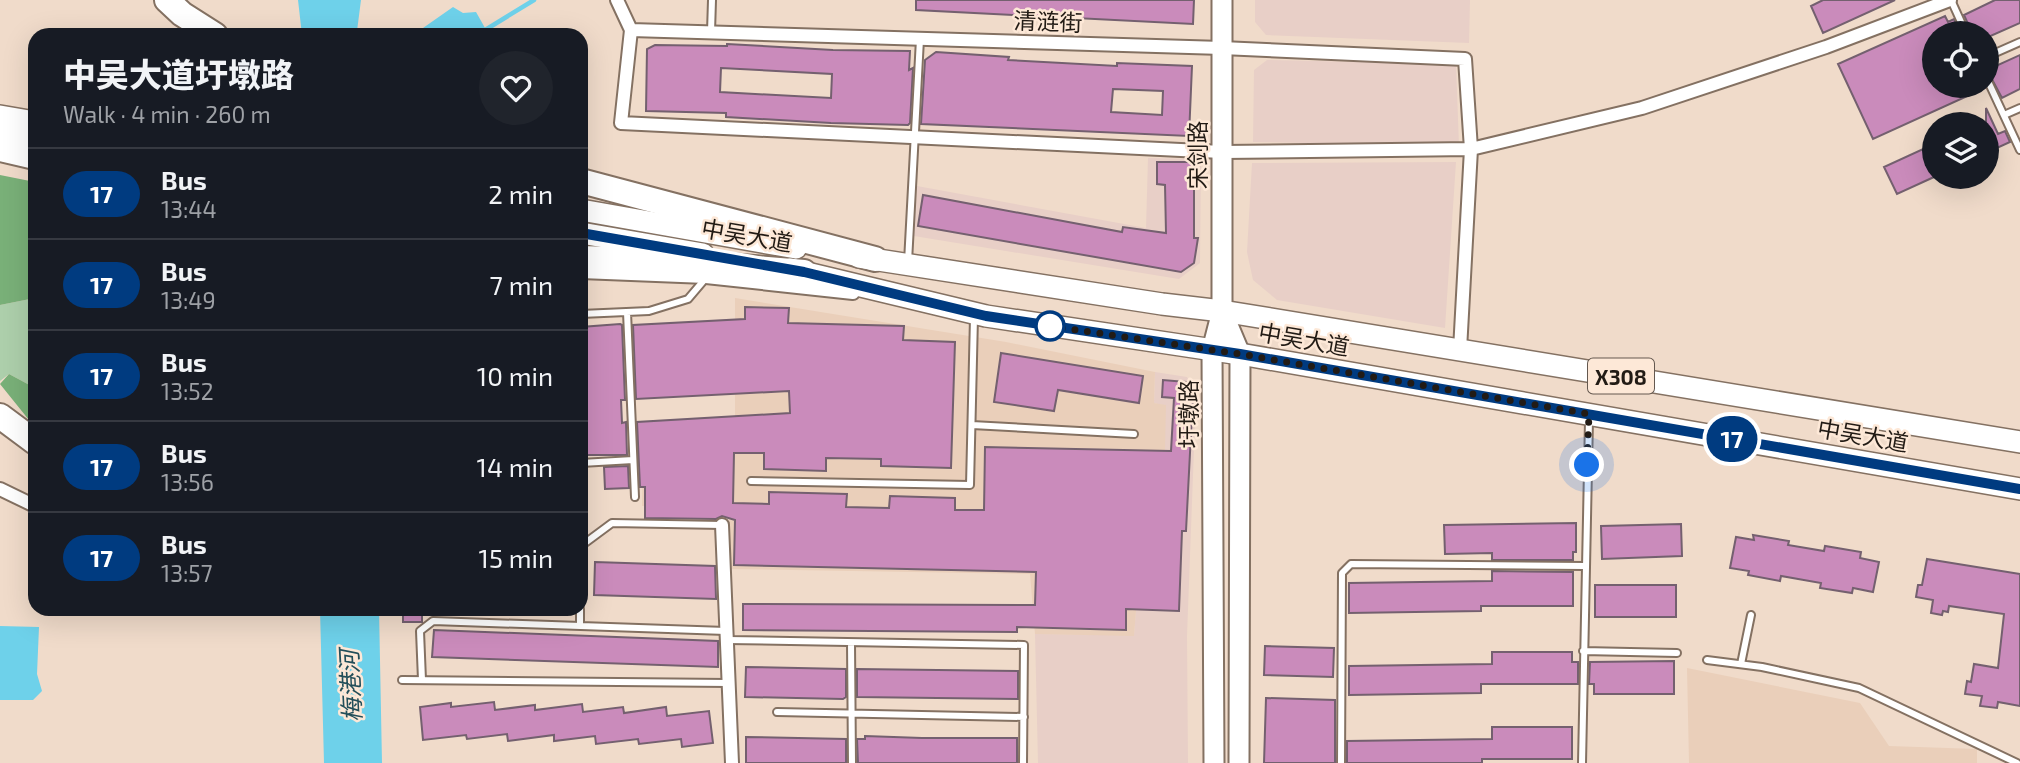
<!DOCTYPE html>
<meta charset="utf-8">
<style>
:root{--surface:#171b24;--page:#20242c;--text:#f1f3f6;--muted:#9ea1a6;--line:#363941}
body{margin:0;font-family:"Exo 2","Noto Sans SC",sans-serif;background:var(--page);color:var(--text);height:100vh;display:flex;flex-direction:column;font-size:26px;white-space:nowrap}
*{box-sizing:border-box;margin:0}
p{font-size:23px;color:var(--muted)}
.icon{flex:none;width:38px;height:38px;fill:none;stroke:currentColor;stroke-width:2;stroke-linecap:round;stroke-linejoin:round}
.map{position:relative;flex:1;overflow:hidden}
.side{position:absolute;left:28px;top:28px;width:560px;height:588px;display:flex;flex-direction:column;background:var(--surface);border-radius:21px;box-shadow:0 7px 28px #0002}
.side>*{flex:none}
.badge{padding:0 14px;border-radius:23px;font-size:24px;line-height:46px}
.controls{position:absolute;left:1922px;top:21px;display:grid;gap:14px}
.controls a{display:grid;place-items:center;width:77px;height:77px;border-radius:50%;background:var(--surface);box-shadow:0 7px 28px #0002;font-size:35px}
.you{position:absolute;width:35px;height:35px;margin:-18px;border:5px solid #fff;border-radius:50%;background:#1a73e8;box-shadow:0 0 0 10px #1a73e833}
.map>.badge{position:absolute;translate:-50% -50%;box-shadow:0 0 0 4px #fff}
.round{display:grid;place-items:center;flex:none;width:74px;height:74px;border-radius:37px;background:var(--page)}
.overview{display:flex;align-items:center;justify-content:space-between;height:119px;padding:0 35px}
h1{font-size:33px;font-weight:800;line-height:52px}
ul{padding:0;list-style:none}
li{display:flex;align-items:center;gap:21px;height:91px;padding:0 35px;border-top:2px solid var(--line)}
li div{flex:1}
li b{display:block;font-size:26px}
li em{font-style:normal}
li .badge{min-width:77px;font-weight:700;text-align:center}
.map>svg:first-child{display:block}
.commercial{fill:#e8cfc7}
.built{fill:#eacfba}
.green{fill:#adcfab}
.forest{fill:#79b078}
.water{fill:#6ed1ea}
.lines{fill:none;stroke-linecap:round;stroke-linejoin:round}
.stream{stroke:#6ed1ea;stroke-width:4.5}
.building{fill:#ca8bbb;stroke:#74606f;stroke-width:2;fill-rule:evenodd}
.service-casing{stroke:#847162;stroke-width:10}
.minor-casing{stroke:#847162;stroke-width:16}
.secondary-casing{stroke:#847162;stroke-width:23}
.primary-casing{stroke:#847162;stroke-width:24}
.motorway-casing{stroke:#847162;stroke-width:28}
.service{stroke:#fff;stroke-width:6}
.minor{stroke:#fff;stroke-width:12}
.secondary{stroke:#fff;stroke-width:19}
.primary{stroke:#fff;stroke-width:21}
.motorway{stroke:#fff;stroke-width:24}
.line-casing{stroke:#fff;stroke-width:16}
.line{stroke:#003b80;stroke-width:10}
.walk{stroke:#221b15;stroke-width:7;stroke-dasharray:0 12.6}
.stop-dot{fill:#fff;stroke:#003b80;stroke-width:3.5}
.labels{text-anchor:middle;dominant-baseline:central;stroke-width:5;stroke-linejoin:round;paint-order:stroke}
.shield{fill:#fde8d7;stroke:#64584f;stroke-width:2}
.shield-label{font-size:21px;font-weight:bold;fill:#221b15}
.street-label{font-size:23px;fill:#221b15;stroke:#fde8d7}
.water-label{font-size:24px;font-style:italic;fill:#224e59;stroke:#fde8d7}
</style>
<div class="map">
<svg width="2020" height="763" viewBox="0 0 2020 763">
<rect width="100%" height="100%" fill="#f0dbca"/>
<path class="commercial" d="M1255 0H1470L1469 43 1266 35 1255 22Z
M1267 60 1456 64 1459 146 1253 142 1254 70Z
M1148 158 1201 159 1200 263 1179 279 914 236 917 186 1146 228Z
M1456 162 1445 328 1277 300 1253 280 1247 252 1252 163Z
M1155 372 1187 377 1196 395 1187 636 1188 763H1038L1035 634 1134 635 1145 495 1166 406 1154 403Z"/>
<path class="built" d="M735 298 1006 342 1155 372 1154 403 1166 405 1164 495 1145 496 1134 636 1035 634 1030 574 730 569 728 508 642 506 643 457 735 455Z
M1687 668 1860 703 1889 746 1977 749V763H1689Z"/>
<path class="green" d="M35 298V388L9 374 0 381V305Z"/>
<path class="forest" d="M0 175 35 182V298L0 305Z
M9 374 35 388V424L29 420 0 384Z"/>
<path class="water" d="M298 0H361L357 31 359 35H302Z
M453 7 463 13 476 12 489 35H413Z
M320 609H379L382 763H324Z
M0 626 39 627 37 674 42 691 33 700H0Z"/>
<g class="lines">
<path class="stream" d="M477 35 534 0"/>
</g>
<path class="building" d="M916 0H1194L1193 24 916 10Z
M1823 0H1895L1823 33 1811 6Z
M1995 0H2020V23L1986 38V33H1972L1964 15Z
M1945 16 1948 22 1954 19 1960 33H1934V86H1984L1985 88 1873 139 1838 64Z
M727 44 833 50 910 51 909 70 913 68 910 123 908 125 831 123 726 117V113L646 111 647 49 655 45 727 46ZM721 68 832 74 831 98 720 92Z
M936 52 1009 57 1008 60 1117 66V63L1192 66 1189 136 921 124 925 60ZM1113 89 1163 91 1162 115 1111 112Z
M2020 55V89L2002 98 1987 70Z
M1986 108 1998 134 2005 131 2010 142 1986 153Z
M1934 144V177L1897 194 1884 167Z
M1157 162H1194V238H1198L1194 263 1181 272 918 226 923 195 1122 232 1123 227 1166 233 1165 185 1157 184Z
M745 307 789 308 788 323 904 326 903 340 955 342 951 468 881 466V459L826 458V471L764 469V453H734L733 503 769 504V492L847 494 846 507 889 508 890 496 955 498V510H984L985 447 1171 451 1174 398 1162 397 1163 380 1186 382 1193 394 1186 531H1182L1179 611 1126 609V630L1017 627V632L743 630V604L1035 605 1036 572 734 565 735 520 722 516 716 519 645 518V487H640L637 422 790 413 789 391 636 399 633 325 745 319Z
M620 324 622 325 625 400H621L622 423 626 422 627 455H581V327Z
M1001 353 1143 376 1139 403 1058 390 1054 411 994 402Z
M628 466 629 488 605 489 604 467Z
M1576 523V552H1573V560H1492V553L1445 554 1444 525Z
M1681 524 1682 556 1602 559 1601 526Z
M1753 535 1789 541 1788 545 1824 551 1825 546 1861 552 1860 558 1879 562 1873 592 1853 588 1852 593 1820 588 1821 583 1781 576 1780 581 1748 575 1749 571 1730 568 1736 537 1754 540Z
M1927 559 2020 574V706L1998 702 1997 708 1980 706 1982 696 1965 694 1967 681 1971 682 1974 664 1998 668 2004 614 1949 606 1948 612 1943 611 1942 615 1931 613 1933 600 1916 597 1918 585H1922Z
M595 562 715 566 716 599 594 595Z
M1492 571 1573 572V606H1481V611L1349 613V583L1492 581Z
M1595 585H1676V617H1595Z
M403 609H422V622H403Z
M434 630 718 641V667L432 657Z
M1265 646 1334 648 1333 677 1264 675Z
M1492 652H1572V662H1578V684H1481V693L1349 695V666L1492 664Z
M1674 661V694H1594V684H1589L1590 662Z
M746 667 846 669V697L843 699 745 697Z
M857 669 1018 671V699L857 697Z
M1266 698 1335 700V763H1264Z
M494 702 495 710 535 705V710L582 704 583 712 623 707 624 713 666 707 667 716 709 711 713 743 682 747 681 739 639 744 638 739 596 744 595 736 554 741V735L508 741 507 734 467 739 466 735 423 740 420 707 451 703V707Z
M1492 727H1572V759H1482V763H1347V741L1492 739Z
M865 736 922 738H1017V763H858L857 739H865Z
M746 737 846 739V763H746Z"/>
<g class="lines">
<g class="service-casing">
<path id="service" d="M1951 0 1966 33
M711 32 712 0
M1986 57 2020 42
M1986 77 2020 150
M2004 115 2020 108
M908 262 920 39
M627 312 635 497
M581 314 649 311 688 299 705 279
M972 425 1134 434
M581 463 633 460
M751 481 970 485 974 317
M581 542 585 543 612 523 722 525
M580 626V609
M727 640 1024 645 1023 763
M851 643 852 763
M1583 651 1677 653
M1707 660 1762 667 1859 688 2017 763
M1741 664 1751 615
M402 680 729 683
M422 680 420 631 433 621 726 631
M777 712 1024 717
M1341 763 1342 573 1351 564 1584 566
M1582 763 1589 420"/>
</g>
<g class="minor-casing">
<path id="minor" d="M617 0 631 30 621 123 1222 152 1471 149 1642 108 1826 47 1950 0
M631 30 1222 48 1465 59 1471 149 1460 350
M581 272 706 277 853 293
M0 489 35 506
M722 525 732 763"/>
</g>
<g class="secondary-casing">
<path id="secondary" d="M1222 311 1240 354 1239 763
M1214 763 1212 350 1222 311V0"/>
</g>
<g class="primary-casing">
<path id="primary" d="M0 116 35 122
M0 136 35 142
M581 210 796 248
M581 233 703 254
M859 257 1162 304 1222 311 2020 442
M790 269 986 316 1240 354 2020 489"/>
</g>
<g class="motorway-casing">
<path id="motorway" d="M167 0 182 14 215 35
M0 149 35 157
M581 181 875 259
M581 258 669 261 804 272
M0 416 35 442"/>
</g>
<use href="#service" class="service"/>
<use href="#minor" class="minor"/>
<use href="#secondary" class="secondary"/>
<use href="#primary" class="primary"/>
<use href="#motorway" class="motorway"/>
</g>
<g class="lines">
<g class="line-casing">
<path id="line" d="M581 233 804 272 986 316 1240 354 2020 489"/>
</g>
<use href="#line" class="line"/>
<path class="walk" d="M1050 326 1240 354 1589 414 1587 465"/>
</g>
<circle class="stop-dot" cx="1050" cy="326" r="14"/>
<g class="labels">
<rect class="shield" x="1588" y="358.5" width="66" height="35" rx="5"/>
<g class="shield-label">
<text x="1621" y="376">X308</text>
</g>
<g class="street-label">
<text transform="translate(1048 21) rotate(2)">清涟街</text>
<text transform="translate(1197 155) rotate(-90)">宋剑路</text>
<text transform="translate(747 235) rotate(10)">中吴大道</text>
<text transform="translate(1304 339) rotate(10)">中吴大道</text>
<text transform="translate(1188 414) rotate(-90)">圩墩路</text>
<text transform="translate(1863 435) rotate(10)">中吴大道</text>
</g>
<g class="water-label">
<text transform="translate(350 686) rotate(-93)">梅港河</text>
</g>
</g>
</svg>
<div class="controls">
<a><svg class="icon" aria-label="locate" viewBox="0 0 24 24"><circle cx="12" cy="12" r="6"/><path d="M12 2v4M12 18v4M2 12h4M18 12h4"/></svg></a>
<a><svg class="icon" aria-label="layers" viewBox="0 0 24 24"><path d="M12 4l9 5-9 5-9-5zM3 14l9 5 9-5"/></svg></a>
</div>
<div class="you" style="left:1587px;top:465px"></div>
<b class="badge" style="left:1732px;top:439px;background:#003b80;color:#fff">17</b>
<section class="side">
<div class="overview"><div><h1>中吴大道圩墩路</h1><p>Walk · 4 min · 260 m</p></div><a class="round"><svg class="icon" aria-label="heart" viewBox="0 0 24 24"><path d="M12 20l-8-8c-3-5 5-10 8-4 3-6 11-1 8 4z"/></svg></a></div>
<ul>
<li><span class="badge" style="background:#003b80;color:#fff">17</span><div><b>Bus</b><p>13:44</p></div><em>2 min</em></li>
<li><span class="badge" style="background:#003b80;color:#fff">17</span><div><b>Bus</b><p>13:49</p></div><em>7 min</em></li>
<li><span class="badge" style="background:#003b80;color:#fff">17</span><div><b>Bus</b><p>13:52</p></div><em>10 min</em></li>
<li><span class="badge" style="background:#003b80;color:#fff">17</span><div><b>Bus</b><p>13:56</p></div><em>14 min</em></li>
<li><span class="badge" style="background:#003b80;color:#fff">17</span><div><b>Bus</b><p>13:57</p></div><em>15 min</em></li>
</ul>
</section>
</div>
